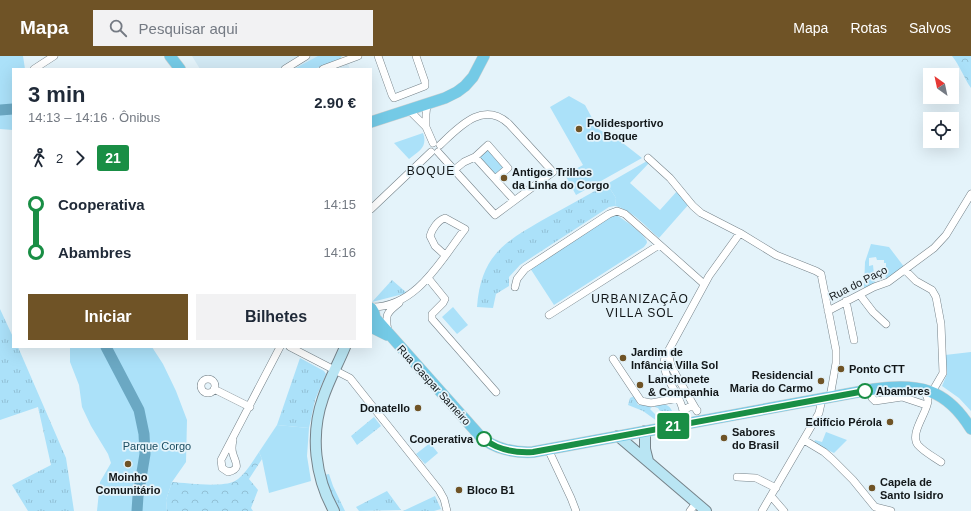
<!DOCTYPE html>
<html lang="pt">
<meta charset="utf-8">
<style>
:root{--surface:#fff;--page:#f2f2f3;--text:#1f2937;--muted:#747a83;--accent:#6f5326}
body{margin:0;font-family:Helvetica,sans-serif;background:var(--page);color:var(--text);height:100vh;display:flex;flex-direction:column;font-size:15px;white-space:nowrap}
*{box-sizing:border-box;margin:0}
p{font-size:13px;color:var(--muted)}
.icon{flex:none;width:22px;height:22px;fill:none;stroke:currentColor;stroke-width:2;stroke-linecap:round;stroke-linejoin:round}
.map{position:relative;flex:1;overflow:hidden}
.details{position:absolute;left:12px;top:12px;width:360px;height:280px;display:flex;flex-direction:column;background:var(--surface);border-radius:0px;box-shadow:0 4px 16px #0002}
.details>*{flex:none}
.badge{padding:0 8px;border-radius:3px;font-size:14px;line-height:26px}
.needle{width:26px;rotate:327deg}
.buttons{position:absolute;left:923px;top:12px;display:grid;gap:8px}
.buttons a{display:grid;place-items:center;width:36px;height:36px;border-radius:0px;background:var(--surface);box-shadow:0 4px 16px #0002;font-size:20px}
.map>.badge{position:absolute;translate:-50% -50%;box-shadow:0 0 0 2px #fff}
.legs{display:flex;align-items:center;gap:6px;height:44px;padding:0 16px;font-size:13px}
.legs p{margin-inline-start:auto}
.head{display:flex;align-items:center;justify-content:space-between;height:68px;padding:0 16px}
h1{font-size:22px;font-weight:800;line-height:30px}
.cta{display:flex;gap:8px;margin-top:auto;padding:8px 16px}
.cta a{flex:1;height:46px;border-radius:0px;background:var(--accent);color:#fff;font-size:16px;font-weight:800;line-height:46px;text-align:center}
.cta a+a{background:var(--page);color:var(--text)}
ul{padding:0 16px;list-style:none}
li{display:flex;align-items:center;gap:14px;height:48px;font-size:15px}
li i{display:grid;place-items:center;width:6px;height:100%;margin:0 5px;background:currentColor}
li i::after{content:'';width:10px;height:10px;margin:-5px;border:3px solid;border-radius:50%;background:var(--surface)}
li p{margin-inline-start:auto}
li:first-child i{background:linear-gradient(#0000 50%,currentColor 0)}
li:last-child i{background:linear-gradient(currentColor 50%,#0000 0)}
header{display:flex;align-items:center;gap:24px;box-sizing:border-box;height:56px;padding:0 20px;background:var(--accent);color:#fff}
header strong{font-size:19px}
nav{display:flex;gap:22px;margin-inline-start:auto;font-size:14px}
.search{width:280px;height:36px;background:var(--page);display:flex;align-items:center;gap:10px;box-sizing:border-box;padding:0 14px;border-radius:0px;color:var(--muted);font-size:15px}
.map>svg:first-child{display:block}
.built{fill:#d2e9f4}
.grass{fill:url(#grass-tufts)}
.forest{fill:url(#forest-crowns)}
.green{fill:#abe1f9}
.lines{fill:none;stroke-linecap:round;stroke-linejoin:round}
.river{stroke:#6ba8c3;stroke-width:11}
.street-casing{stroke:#758289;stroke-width:8}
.secondary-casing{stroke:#758289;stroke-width:12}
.primary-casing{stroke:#d0d1d1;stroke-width:12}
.street{stroke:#fff;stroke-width:7}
.secondary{stroke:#b9e5f3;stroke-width:10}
.primary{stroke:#74cae6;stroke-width:11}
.line-1-casing{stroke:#fff;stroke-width:9}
.line-1{stroke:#198e45;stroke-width:6}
.poi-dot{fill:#6f5326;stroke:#e4f3fa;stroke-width:1.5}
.stop-1-dot{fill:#fff;stroke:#198e45;stroke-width:2}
.labels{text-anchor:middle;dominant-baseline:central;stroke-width:3.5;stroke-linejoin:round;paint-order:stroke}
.poi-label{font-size:11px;font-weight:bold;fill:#121719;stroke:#e4f3fa;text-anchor:start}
.street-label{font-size:11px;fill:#121719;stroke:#e4f3fa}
.stop-label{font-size:11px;font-weight:bold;fill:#121719;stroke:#e4f3fa;text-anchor:start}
.park-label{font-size:11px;fill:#1b4d61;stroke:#e4f3fa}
.neighbourhood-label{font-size:12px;letter-spacing:1px;fill:#121719;stroke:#e4f3fa}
</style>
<header>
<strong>Mapa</strong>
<div class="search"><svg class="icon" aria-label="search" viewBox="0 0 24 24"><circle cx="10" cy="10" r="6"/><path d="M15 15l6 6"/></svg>Pesquisar aqui</div>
<nav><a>Mapa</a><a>Rotas</a><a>Salvos</a></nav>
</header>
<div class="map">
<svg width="971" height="455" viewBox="0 0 971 455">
<defs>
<pattern id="grass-tufts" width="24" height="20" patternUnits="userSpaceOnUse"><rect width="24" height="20" fill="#abe1f9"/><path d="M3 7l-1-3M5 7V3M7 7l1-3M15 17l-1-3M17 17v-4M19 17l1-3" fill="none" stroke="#92c0d5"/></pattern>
<pattern id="forest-crowns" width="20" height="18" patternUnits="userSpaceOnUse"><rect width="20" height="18" fill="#abe1f9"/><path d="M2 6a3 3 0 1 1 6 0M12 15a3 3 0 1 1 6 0" fill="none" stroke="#92c0d5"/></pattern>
</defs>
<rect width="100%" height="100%" fill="#e4f3fa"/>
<path class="built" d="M192 0H332L336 13 348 8 350 13H200Z"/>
<path class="grass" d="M607 128 616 142 615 150 609 151 520 209 509 221V230L496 238 493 252 477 251C481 198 506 185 548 161 568 150 588 139 607 128Z
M392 224 407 237 372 246Z
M0 253 13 281V291H18L66 402 74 455H28L12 429 51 409 38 351 0 364Z
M300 302 324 315 326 318 315 344 309 372 277 369Z
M634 340 638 349H651L652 351 650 353 659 362 662 358 658 352 655 351 654 348C661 348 669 347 672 355L668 360 657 365 643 355 628 349 630 342Z
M374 361 381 370 357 389 351 380Z
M329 418 333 430 345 455H339L329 435 324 419Z
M387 435 401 454 359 455 356 451Z
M435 440 441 453 434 455H403Z"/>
<path class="forest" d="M952 0H971V32C964 22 960 10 952 0Z
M259 396 262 403 249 423 258 434 251 452 253 455H167L166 444 172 426C186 427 222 432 235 425 245 419 252 406 259 396Z"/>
<path class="green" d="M0 0H23L25 13H13V74L0 73Z
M318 0H342L340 3 314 13H294Z
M569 40 585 49 598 73 619 84 642 102 576 139 565 119 583 109 550 51Z
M423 77C428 91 419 95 409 103L394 87Z
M488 91 506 112 496 120 478 100Z
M647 105 649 107 630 127 660 154 678 134 689 148 659 182C646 171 632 154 615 150L616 142 607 128Z
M616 159C621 161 647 180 647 186 647 188 645 189 644 191L554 249 530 212 610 160Z
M871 188 889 191 905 212 886 225 885 212 886 211V207H884V204H877L876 201 869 202V210L873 209 875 229 864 233 865 206Z
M453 251 468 269 457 278 442 261Z
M70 291H152L163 308 176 335 187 364 186 406 172 426 166 444 167 455H97L100 426 111 407 108 398 91 370 82 351 79 329 70 306Z
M971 296V355L959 342 942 330 947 318 945 299Z
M277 369 309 372 307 400 311 425 269 437 262 403 259 396Z
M826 376 847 384 834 397 814 388 815 384 822 386Z
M430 387 438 397 425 408 416 398Z"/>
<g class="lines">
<path class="river" d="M0 54 13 53
M106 291 139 354 144 378 145 398 138 440 137 455"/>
<g class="street-casing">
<path id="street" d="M378 0 392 39 394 42 425 30V26L416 0
M34 13 54 0
M285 13 306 0
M323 13 358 0
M409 54 426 71 433 87
M426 71V58L427 48
M438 96 495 159 553 116 509 68C483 44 459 71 440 89
M475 101 488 89 508 112 495 123
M648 102 670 122 693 150 701 157 740 177 776 199 816 215 821 218 836 294V307L830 341
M454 114 464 106 475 101 514 144
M371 153 431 96
M905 214 916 225 932 234 936 241 941 268 943 317 932 336
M428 222 445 243 443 247 432 258V263L496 336
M515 231 517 223 525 213 609 158 617 155 625 158 704 228
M860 239 873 256 886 268
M846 245 854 284
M371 251C416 252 441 204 465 173L445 162C438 164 432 173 430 180L435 190 445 199
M828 255 874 231 888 226 934 192 946 179 971 138
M549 259 659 189
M388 275C385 259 386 257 399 247
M290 291 350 322 439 434 444 443 447 455
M670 294V305L672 312 697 355
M613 303 641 345 651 347 679 342
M201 330a7 7 0 1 1 14 0a7 7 0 1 1-14 0Z
M214 333 250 351
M923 333C925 337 928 341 928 345 927 357 909 378 918 389 924 396 934 401 941 406
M870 334 872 342 875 345 902 341 926 349
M683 355C680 336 660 321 665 301L709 220 740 177
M688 367 684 363 683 355 689 351H694L697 354
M233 384C232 389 231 393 233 398 235 406 242 413 228 416L222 412 221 404 280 291
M804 384 824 396 832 403 853 424 875 451 891 455
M548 393 571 442 576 455
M737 421 756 422 776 432
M771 440 784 455
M690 455 696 447
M762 455 819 357 822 343"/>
</g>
<g class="secondary-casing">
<path id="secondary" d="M645 375V393L648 405
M618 380 706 455
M334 455C315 421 310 379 323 342 329 324 338 308 345 291"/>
</g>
<g class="primary-casing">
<path id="primary" d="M170 0 180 13
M371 66 445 42 457 36 465 30 473 21 484 0
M371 252 374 257 375 262 480 380C494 393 515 397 533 396L874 333C918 327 946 332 971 373
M371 271 387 279"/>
</g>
<use href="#street" class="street"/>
<use href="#secondary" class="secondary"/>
<use href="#primary" class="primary"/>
</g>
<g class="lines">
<g class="line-1-casing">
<path id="line-1" d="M484 383C498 394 516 397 533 396L865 335"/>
</g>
<use href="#line-1" class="line-1"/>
</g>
<g class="poi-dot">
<circle cx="579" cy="73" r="4"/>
<circle cx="504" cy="122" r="4"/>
<circle cx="623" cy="302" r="4"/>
<circle cx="841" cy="313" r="4"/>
<circle cx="821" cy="325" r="4"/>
<circle cx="640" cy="329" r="4"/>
<circle cx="418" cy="352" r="4"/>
<circle cx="890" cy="366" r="4"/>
<circle cx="724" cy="382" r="4"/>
<circle cx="128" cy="408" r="4"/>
<circle cx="872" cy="432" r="4"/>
<circle cx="459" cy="434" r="4"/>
</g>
<g class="stop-1-dot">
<circle cx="865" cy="335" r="7"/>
<circle cx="484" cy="383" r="7"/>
</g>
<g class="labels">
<g class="poi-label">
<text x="587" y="67">Polidesportivo<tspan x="587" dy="13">do Boque</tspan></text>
<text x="512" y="116">Antigos Trilhos<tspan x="512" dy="13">da Linha do Corgo</tspan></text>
<text x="631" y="296">Jardim de<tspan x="631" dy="13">Infância Villa Sol</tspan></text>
<text x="849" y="313">Ponto CTT</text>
<text x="813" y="319" text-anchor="end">Residencial<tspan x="813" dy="13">Maria do Carmo</tspan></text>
<text x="648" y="323">Lanchonete<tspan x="648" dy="13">&amp; Companhia</tspan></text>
<text x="410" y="352" text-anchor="end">Donatello</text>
<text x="882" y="366" text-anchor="end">Edifício Pérola</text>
<text x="732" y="376">Sabores<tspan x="732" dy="13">do Brasil</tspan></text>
<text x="128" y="421" text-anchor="middle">Moinho<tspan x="128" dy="13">Comunitário</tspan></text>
<text x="880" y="426">Capela de<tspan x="880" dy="13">Santo Isidro</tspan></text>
<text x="467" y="434">Bloco B1</text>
</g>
<g class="street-label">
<text transform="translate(858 227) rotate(-27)">Rua do Paço</text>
<text transform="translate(434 329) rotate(48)">Rua Gaspar Sameiro</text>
</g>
<g class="stop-label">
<text x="876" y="335">Abambres</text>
<text x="473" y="383" text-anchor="end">Cooperativa</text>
</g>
<g class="park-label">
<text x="157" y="390">Parque Corgo</text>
</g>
<g class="neighbourhood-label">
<text x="431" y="115">BOQUE</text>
<text x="640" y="243">URBANIZAÇÃO<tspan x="640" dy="14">VILLA SOL</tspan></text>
</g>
</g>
</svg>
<div class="buttons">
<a><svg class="needle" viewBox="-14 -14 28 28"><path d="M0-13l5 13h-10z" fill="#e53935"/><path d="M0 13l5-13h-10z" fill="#747a83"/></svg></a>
<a><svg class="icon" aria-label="locate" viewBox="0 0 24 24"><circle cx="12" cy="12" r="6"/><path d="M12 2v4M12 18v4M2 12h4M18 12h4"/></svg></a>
</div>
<b class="badge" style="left:673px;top:370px;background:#198e45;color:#fff">21</b>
<section class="details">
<div class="head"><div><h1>3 min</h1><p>14:13 – 14:16 · Ônibus</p></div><b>2.90 €</b></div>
<div class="legs"><svg class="icon" aria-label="walk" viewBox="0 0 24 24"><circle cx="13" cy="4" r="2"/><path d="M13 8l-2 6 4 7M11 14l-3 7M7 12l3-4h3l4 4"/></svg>2<svg class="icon" aria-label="forward" viewBox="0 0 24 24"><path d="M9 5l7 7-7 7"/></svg><b class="badge" style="background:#198e45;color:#fff">21</b></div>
<ul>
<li><i style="color:#198e45"></i><b>Cooperativa</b><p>14:15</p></li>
<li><i style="color:#198e45"></i><b>Abambres</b><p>14:16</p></li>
</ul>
<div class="cta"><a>Iniciar</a><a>Bilhetes</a></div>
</section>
</div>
